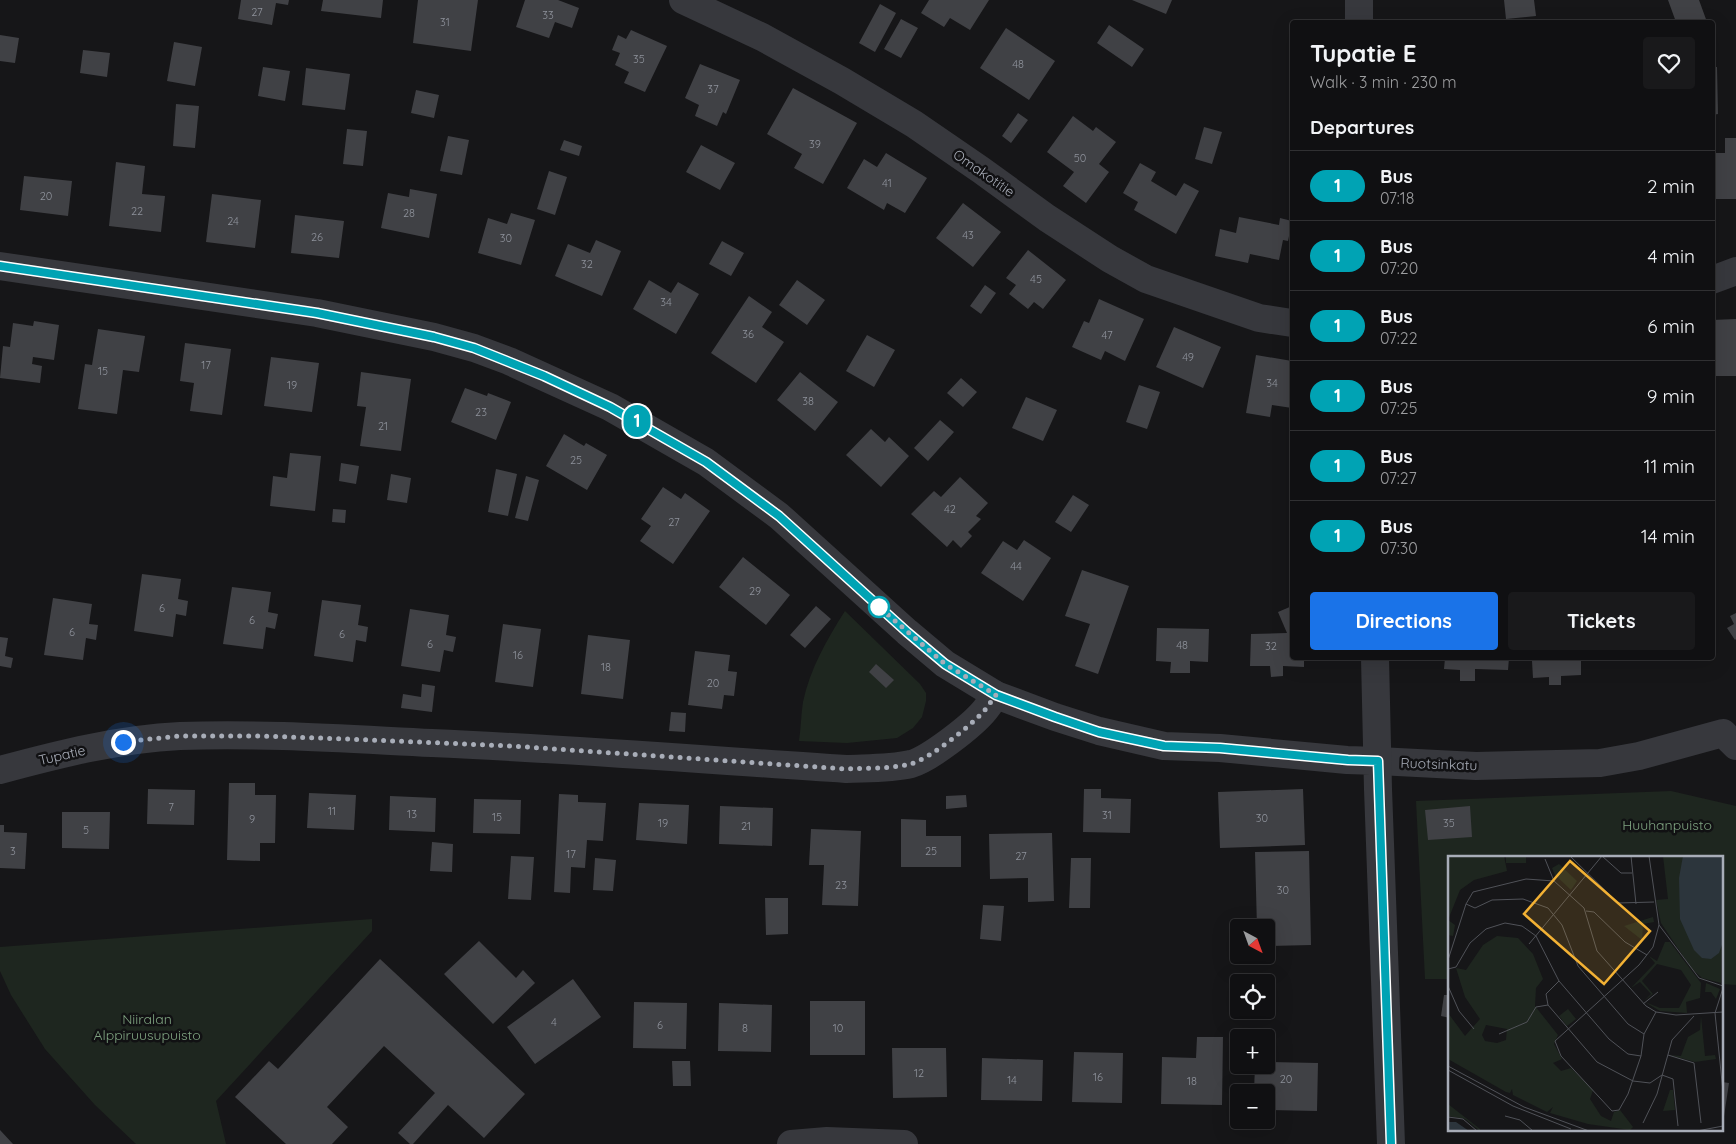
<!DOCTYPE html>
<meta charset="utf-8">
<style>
:root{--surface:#101012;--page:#19191b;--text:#f1f3f6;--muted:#9c9d9f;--line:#303032;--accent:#1a73e8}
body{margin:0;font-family:Quicksand,sans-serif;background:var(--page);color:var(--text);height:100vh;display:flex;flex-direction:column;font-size:19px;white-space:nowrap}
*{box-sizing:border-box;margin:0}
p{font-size:16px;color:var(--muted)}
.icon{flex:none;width:28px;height:28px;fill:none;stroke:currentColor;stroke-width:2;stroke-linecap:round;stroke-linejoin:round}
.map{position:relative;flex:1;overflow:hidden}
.drawer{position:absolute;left:1290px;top:20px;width:425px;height:640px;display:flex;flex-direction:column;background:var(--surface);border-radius:5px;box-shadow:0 5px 20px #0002,0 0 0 1px var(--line)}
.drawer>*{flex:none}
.badge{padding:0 10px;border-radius:16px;font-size:18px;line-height:32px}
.needle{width:32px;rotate:139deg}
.fabs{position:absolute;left:1230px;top:919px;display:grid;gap:10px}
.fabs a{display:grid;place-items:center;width:45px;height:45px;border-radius:5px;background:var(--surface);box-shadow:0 5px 20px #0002,0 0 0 1px var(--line);font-size:25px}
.you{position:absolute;width:25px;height:25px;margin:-12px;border:4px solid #fff;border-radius:50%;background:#1a73e8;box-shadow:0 0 0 8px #1a73e833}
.map>.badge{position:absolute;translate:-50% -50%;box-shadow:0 0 0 2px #fff}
h2{padding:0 20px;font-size:19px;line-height:45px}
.round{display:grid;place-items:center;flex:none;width:52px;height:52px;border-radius:5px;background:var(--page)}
.head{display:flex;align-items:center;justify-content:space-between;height:85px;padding:0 20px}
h1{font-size:24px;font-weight:700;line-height:38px}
.action{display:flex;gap:10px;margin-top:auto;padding:10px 20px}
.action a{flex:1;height:58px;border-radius:5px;background:var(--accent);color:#fff;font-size:20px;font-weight:700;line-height:58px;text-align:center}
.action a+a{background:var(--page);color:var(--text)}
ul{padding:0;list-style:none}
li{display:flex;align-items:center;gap:15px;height:70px;padding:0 20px;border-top:1px solid var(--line)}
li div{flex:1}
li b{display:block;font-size:19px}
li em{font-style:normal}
li .badge{min-width:55px;font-weight:700;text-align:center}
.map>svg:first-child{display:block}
.green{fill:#1e261f}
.building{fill:#404145}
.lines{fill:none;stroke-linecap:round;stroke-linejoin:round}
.minor{stroke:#37383d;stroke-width:28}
.tertiary{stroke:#37383d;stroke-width:28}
.line-casing{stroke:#fff;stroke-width:11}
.line{stroke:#00a3b4;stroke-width:8}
.walk{stroke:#a8adb8;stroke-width:5;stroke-dasharray:0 9}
.stop-dot{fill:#fff;stroke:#00a3b4;stroke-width:2.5}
.labels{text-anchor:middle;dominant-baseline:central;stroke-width:5;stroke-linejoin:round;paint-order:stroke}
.number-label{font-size:11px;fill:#8e929b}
.street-label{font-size:14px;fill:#a8adb8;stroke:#111113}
.park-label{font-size:14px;fill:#7fa381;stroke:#111113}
.inset-road{fill:none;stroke:#505258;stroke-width:1}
.view{fill:#f2b134;fill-opacity:0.15;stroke:#f2b134;stroke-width:2.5}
.inset-edge{fill:none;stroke:#a8adb8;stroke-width:2.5}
</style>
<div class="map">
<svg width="1736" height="1144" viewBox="0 0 1736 1144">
<rect width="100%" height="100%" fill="#161618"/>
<path class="green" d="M845 611 920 684 926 693V701L922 717 913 728 897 738 847 743 799 741C801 728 801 714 803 702 810 669 827 639 845 611Z
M1671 791 1736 806V985L1722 984V858H1450V979H1425L1416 801Z
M372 919V931L216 1101 226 1144H136L95 1105 45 1049 11 995 0 971V947Z"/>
<path class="building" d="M241 0H289L288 5 276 3 272 25 238 19Z
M323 0H383L381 18 321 11Z
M418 0H478L471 51 413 43Z
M525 0H558L579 8 572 28 555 22 549 38 516 27Z
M929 0H989L970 30 950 18 944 27 921 13Z
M1132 0H1172L1166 14Z
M1504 0H1534L1536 16 1506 19Z
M1668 0H1699L1707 22H1676Z
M880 4 896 13 875 52 859 43Z
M901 19 918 28 901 58 884 49Z
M1109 25 1144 49 1132 67 1097 43Z
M1006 28 1055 61 1029 100 980 68Z
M631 30 667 46 645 92 624 83 629 72 615 65 620 53 612 50 618 35 626 39Z
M0 35 19 38 15 63 0 61Z
M174 42 202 47 195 86 167 81Z
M83 50 110 53 107 77 80 73Z
M700 64 740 80 726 114 723 112 717 126 695 116 699 105 685 98Z
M263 67 290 71 285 101 258 96Z
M1712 67H1717L1718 114 1712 115Z
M306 68 350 74 345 110 302 105Z
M793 88 857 123 823 184 794 168 802 154 767 134Z
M416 90 439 95 434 118 411 113Z
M176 104 199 106 195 148 173 146Z
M1018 113 1028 120 1011 143 1002 136Z
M1073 116 1093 131 1096 127 1116 142 1099 164 1109 172 1086 203 1063 186 1074 172 1047 152Z
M1204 127 1222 132 1212 164 1195 159Z
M347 129 367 131 363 166 343 164Z
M448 136 469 140 462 175 440 171Z
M1725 138H1736V199H1712V153H1725Z
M564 140 582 146 579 156 560 150Z
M701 145 735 163 720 190 686 172Z
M886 153 927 178 905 213 887 203 884 210 847 188 864 159 877 167Z
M116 162 145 166 142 194 165 196 161 232 109 226Z
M1140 163 1156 172 1151 181 1176 196 1184 183 1199 191 1176 234 1134 210 1138 202 1123 193Z
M549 171 567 177 555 215 537 209Z
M24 176 72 181 68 216 20 210Z
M410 189 437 194 429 238 381 228 388 193 409 197Z
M212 194 261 200 255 248 206 242Z
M963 203 1001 232 973 267 936 238Z
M511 213 535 220 521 265 478 253 488 218 507 224Z
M295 215 344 221 339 258 291 253Z
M1239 217 1279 225 1280 218 1292 221 1288 241 1283 240 1279 260 1250 254 1248 263 1215 256 1220 229 1236 233Z
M596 240 621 251 602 296 555 276 568 244 590 253Z
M722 241 744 253 731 276 709 264Z
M1028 250 1066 280 1043 309 1034 302 1028 309 1009 294 1016 285 1006 278Z
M649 280 671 293 678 282 699 294 676 334 633 309Z
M797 280 825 300 807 325 779 305Z
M985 285 996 293 981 314 970 306Z
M749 296 772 312 762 327 784 342 756 383 711 353Z
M1099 299 1144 319 1125 361 1105 351 1101 360 1072 347 1084 321 1089 323Z
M1736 319V376H1712V320Z
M34 321 59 325 54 360 33 357 32 364 42 366 40 383 0 378 3 346 10 347 13 323 33 326Z
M1174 327 1221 347 1203 388 1156 367Z
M98 329 145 336 139 372 123 370 117 414 78 409 85 364 92 365Z
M867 335 895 350 874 387 846 371Z
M185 343 231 349 222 415 190 411 194 383 180 381Z
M1256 355 1292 361V408L1272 405 1270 417 1246 413Z
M271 357 319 363 312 412 264 406Z
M361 372 411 379 401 451 360 446 366 407 357 406Z
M800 372 838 402 815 431 777 400Z
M961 378 977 392 963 407 947 393Z
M1139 385 1160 392 1147 429 1126 422Z
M465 388 487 396 488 393 511 402 496 440 451 422Z
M1026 397 1057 410 1043 441 1012 428Z
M940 420 954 432 928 461 914 448Z
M871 429 885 442 889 437 909 456 881 487 846 455Z
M564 434 584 446 586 443 607 455 587 490 546 466Z
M290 453 321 456 315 511 270 506 273 476 287 478Z
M341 463 359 466 356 484 339 481Z
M496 469 517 474 508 516 488 512Z
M391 474 411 478 407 503 387 500Z
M526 476 539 480 528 521 515 518Z
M960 477 988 503 976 516 981 519 968 532 972 536 961 548 953 540 947 547 911 514 934 491 941 497Z
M663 487 681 499 685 493 710 511 673 564 640 541 651 526 641 519Z
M1073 495 1089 505 1071 532 1055 522Z
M333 509 346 510 345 523 332 522Z
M1024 540 1051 558 1023 601 981 573 1003 541 1017 550Z
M743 557 790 595 766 625 719 587Z
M1082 570 1129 586 1098 674 1075 666 1090 624 1065 616Z
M142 574 181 579 178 599 188 601 186 616 176 614 173 637 134 631Z
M232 587 271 592 268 612 278 614 275 629 266 627 263 649 223 644Z
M53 598 92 604 89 624 98 625 96 640 86 638 83 660 44 655Z
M322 600 361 605 358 625 368 627 366 642 356 640 353 662 314 656Z
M816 606 831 619 805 648 790 635Z
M1292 606V658H1304V667L1283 666V676L1271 677 1270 666H1250L1251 634 1287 633 1278 612Z
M410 609 449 615 446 635 456 637 453 652 444 650 440 672 401 666Z
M1736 613V639L1735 640 1727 628 1734 624 1730 616Z
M503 624 541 629 533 687 495 682Z
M1157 628 1209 629 1208 662 1190 661V673H1170L1171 662 1156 661Z
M588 635 630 640 623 699 581 694Z
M0 637 8 638 5 656 13 658 11 668 0 666Z
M695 651 730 655 728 671 737 672 734 696 724 695 722 709 688 705Z
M1445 658H1509L1508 670 1475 669V681H1460V670L1444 669Z
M1526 658H1581V675L1561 676V685H1549V677L1533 678 1532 661H1526Z
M876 664 894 680 886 688 869 672Z
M422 684 435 686 432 712 401 708 403 694 421 697Z
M671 712 686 713 685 732 669 731Z
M229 783H255V795H276L275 843H260V861L227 860Z
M148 789 195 790 194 825 147 824Z
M1084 789H1101V798L1131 799 1130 833 1083 832Z
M1303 789 1305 845 1220 848 1218 792Z
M309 793 356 795 354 830 307 828Z
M559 794 578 795V802L606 803 603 841 587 840 585 868 571 867 570 893 554 892Z
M966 795 967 807 946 809V796Z
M390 796 436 798 435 832 389 830Z
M474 799 521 800 520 834 473 833Z
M639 803 689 805 687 844 636 840Z
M720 806 773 808 772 846 719 844Z
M1470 806 1472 837 1428 840 1425 810Z
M62 812H110L109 849 62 848Z
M901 819 926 820V836H961V867H901Z
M0 825H4V832L27 833 25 869 0 868Z
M811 829 861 831 858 906 822 905 824 865H809Z
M1052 833 1054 901 1028 902V878L990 879 989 834Z
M432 842 453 844 452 872 430 871Z
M1309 851 1311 945 1266 946V928H1257L1255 852Z
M511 856 534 857 531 900 508 899Z
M595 858 616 860 613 891 593 890Z
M1071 858H1091L1090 908H1069Z
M765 898H788V934L766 935Z
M983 905 1004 906 1001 941 980 939Z
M479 941 516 978 523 970 535 983 493 1024 444 974Z
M380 959 525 1094 484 1138 448 1105 413 1144H410L398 1133 435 1093 384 1046 327 1107 348 1127 332 1144H286L235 1097 269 1061 278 1069Z
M573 979 601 1017 535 1064 507 1027Z
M1444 995H1450V1018L1441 1016Z
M810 1001H865V1055H810Z
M634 1002 687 1003 686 1049 633 1048Z
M719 1003 772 1005 771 1052 718 1051Z
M1197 1037H1223L1222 1105 1161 1104 1162 1057 1196 1058Z
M892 1048H946L947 1097 893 1098Z
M1074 1052 1123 1053 1122 1103 1072 1102Z
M982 1058 1043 1060 1042 1101 981 1100Z
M672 1061H690L691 1086H673Z
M1266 1062 1318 1063 1317 1111 1266 1110V1092H1254L1255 1065H1266Z
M1722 1082 1729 1083 1723 1123H1722Z
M0 1130 13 1144H0Z"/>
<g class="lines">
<path class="minor" d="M683 0 762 37 842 81 914 124 981 170 1047 218 1110 259 1146 279 1259 318 1292 323
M1712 280 1736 271
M1378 761 1476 766 1600 763 1639 756 1723 733 1736 746
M0 770C59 754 119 739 180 736 264 733 348 739 432 743 570 749 708 760 846 769 867 768 889 769 911 764 929 759 972 726 985 710 989 705 992 700 996 695
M791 1144 827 1141 904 1144"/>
<path class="tertiary" d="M1359 0V22
M0 266 317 313 434 337 474 348 509 361 610 407 706 462 779 516 907 632 945 664 996 695 1055 717 1099 731 1164 746 1220 748 1347 760 1378 761
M1375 658 1378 789 1391 1144"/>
</g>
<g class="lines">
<g class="line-casing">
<path id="line" d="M0 266 317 313 434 337 474 348 544 376 610 407 706 462 779 516 907 632 945 664 996 695 1055 717 1099 732 1164 746 1220 748 1348 760 1378 761 1391 1144"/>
</g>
<use href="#line" class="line"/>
<path class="walk" d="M123 742 179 736H261L346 739 512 746 846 769C867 768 889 769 911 764 929 759 972 725 985 710 989 705 992 700 996 695L945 664 879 607"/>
</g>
<circle class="stop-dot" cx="879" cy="607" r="10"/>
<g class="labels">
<g class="number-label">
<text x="257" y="12">27</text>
<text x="548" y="15">33</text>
<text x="445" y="22">31</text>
<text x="639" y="59">35</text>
<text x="1018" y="64">48</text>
<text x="713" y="89">37</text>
<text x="815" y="144">39</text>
<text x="1080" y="158">50</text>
<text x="887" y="183">41</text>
<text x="46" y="196">20</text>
<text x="137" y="211">22</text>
<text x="409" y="213">28</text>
<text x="233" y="221">24</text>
<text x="968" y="235">43</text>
<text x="317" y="237">26</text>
<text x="506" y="238">30</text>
<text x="587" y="264">32</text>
<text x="1036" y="279">45</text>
<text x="666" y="302">34</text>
<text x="748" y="334">36</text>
<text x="1107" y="335">47</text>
<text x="1188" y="357">49</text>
<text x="206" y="365">17</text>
<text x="103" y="371">15</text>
<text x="1272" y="383">34</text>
<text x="292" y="385">19</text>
<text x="808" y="401">38</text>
<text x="481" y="412">23</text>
<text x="383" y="426">21</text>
<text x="576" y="460">25</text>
<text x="950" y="509">42</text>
<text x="674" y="522">27</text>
<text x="1016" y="566">44</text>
<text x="755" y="591">29</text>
<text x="162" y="608">6</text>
<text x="252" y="620">6</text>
<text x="72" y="632">6</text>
<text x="342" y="634">6</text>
<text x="430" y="644">6</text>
<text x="1182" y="645">48</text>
<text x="1271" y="646">32</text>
<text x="518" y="655">16</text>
<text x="606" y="667">18</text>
<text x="713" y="683">20</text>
<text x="171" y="807">7</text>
<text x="332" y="811">11</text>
<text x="412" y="814">13</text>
<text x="1107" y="815">31</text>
<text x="497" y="817">15</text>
<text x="1262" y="818">30</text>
<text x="252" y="819">9</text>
<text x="663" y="823">19</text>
<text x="1449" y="823">35</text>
<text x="746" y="826">21</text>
<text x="86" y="830">5</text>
<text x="13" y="851">3</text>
<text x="931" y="851">25</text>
<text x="571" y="854">17</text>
<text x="1021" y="856">27</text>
<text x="841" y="885">23</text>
<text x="1283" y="890">30</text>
<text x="554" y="1022">4</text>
<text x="660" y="1025">6</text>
<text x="745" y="1028">8</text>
<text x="838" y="1028">10</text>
<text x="919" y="1073">12</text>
<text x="1098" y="1077">16</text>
<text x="1286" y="1079">20</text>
<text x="1012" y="1080">14</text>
<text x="1192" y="1081">18</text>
</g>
<g class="street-label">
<text transform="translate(984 173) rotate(35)">Omakotitie</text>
<text transform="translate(62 755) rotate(-13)">Tupatie</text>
<text transform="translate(1439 764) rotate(2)">Ruotsinkatu</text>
</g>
<g class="park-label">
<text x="1667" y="825">Huuhanpuisto</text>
<text x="147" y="1019">Niiralan<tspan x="147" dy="16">Alppiruusupuisto</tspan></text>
</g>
</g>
<g transform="translate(1448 856)">
<rect width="275" height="275" fill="#161618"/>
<path d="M2 0H56L59 15 26 24 12 34 0 64 7 69 5 80 0 79V1ZM58 0H78V7H58ZM215 0H275L273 127 254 122 243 112 213 67 208 44 220 43ZM111 8 129 25 123 34 107 19 104 12ZM205 61 206 66 195 68 194 84 176 70ZM49 80 70 82 85 98 95 123 88 132 87 150 110 179 106 188 114 203 105 207 113 215 123 212 145 234 142 243 153 260 163 265 166 256 172 254 185 271 182 274 140 268 102 257 105 251 99 256 65 239 64 233 62 237 58 236 0 203V157L17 180 32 163 17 141 8 112 18 114 35 89ZM38 169 59 173 58 184 49 187 37 185 34 179ZM217 86H222L253 127 252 142 238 146 239 157 212 155 197 146 212 152H231L243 129 233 114 209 108 194 125 205 138 196 145 203 138 192 126 183 132 207 107 201 100 209 105ZM258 127 272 133 268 143 263 136H257ZM120 153 128 163 119 170 111 160ZM253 160 257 200 267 199 268 203 247 206 222 199 233 200 240 181 252 174ZM222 234H225L227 254 215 255ZM0 248 32 273V275L17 263 0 260Z" fill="#1e261f" fill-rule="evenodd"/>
<path d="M235 0H275V86L271 97 263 103 254 102 246 94 232 63 231 22ZM0 266H8L21 275H0Z" fill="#2c353c"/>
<path class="inset-road" d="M122 0 170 47 206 46M154 0 173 17H184M183 0 188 48M201 0 211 69 251 122 275 130M97 3 106 25 136 52 149 95 198 150 208 156 228 159 275 156M18 48 27 52 44 44 75 43 100 52 114 69 130 110 180 168 196 178M138 55 146 56 177 86 199 99M81 88 154 0M0 104 18 48 25 36 78 23 106 25M0 113 8 111 22 87 38 73 57 67 74 70 88 80 111 125 161 183 180 198 193 200M111 125 98 138 100 149 149 206 185 225 202 227 214 219 225 223 230 270M0 130 11 155 26 173M275 132 267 157 275 236M195 148 210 136M208 156 196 178 193 200 180 238 171 254 164 255 113 200 107 185 191 109 205 91 211 69M51 178 79 166 88 151 100 149M220 199 246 207 253 267M0 210 76 251 141 275M0 214 65 250 123 273M57 260 72 264 85 275M0 261 15 263 29 275M195 267 209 238 224 184 246 160M249 275 275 270"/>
<path class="view" d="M122 5 202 75 156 128 76 58Z"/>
<rect width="275" height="275" class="inset-edge"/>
</g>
</svg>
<div class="fabs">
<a><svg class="needle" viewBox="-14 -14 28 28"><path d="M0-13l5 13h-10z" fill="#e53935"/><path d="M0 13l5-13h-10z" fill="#9c9d9f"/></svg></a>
<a><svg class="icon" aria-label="locate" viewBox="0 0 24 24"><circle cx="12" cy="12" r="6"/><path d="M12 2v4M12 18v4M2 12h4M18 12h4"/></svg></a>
<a>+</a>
<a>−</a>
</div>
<div class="you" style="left:123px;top:742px"></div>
<b class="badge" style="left:637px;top:421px;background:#00a3b4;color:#fff">1</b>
<section class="drawer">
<div class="head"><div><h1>Tupatie E</h1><p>Walk · 3 min · 230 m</p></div><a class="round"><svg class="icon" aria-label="heart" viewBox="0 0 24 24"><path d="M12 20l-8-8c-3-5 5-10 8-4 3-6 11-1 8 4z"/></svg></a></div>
<h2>Departures</h2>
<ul>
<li><span class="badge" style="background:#00a3b4;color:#fff">1</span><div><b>Bus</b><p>07:18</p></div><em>2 min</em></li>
<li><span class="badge" style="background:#00a3b4;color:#fff">1</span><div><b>Bus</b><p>07:20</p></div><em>4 min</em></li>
<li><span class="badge" style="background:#00a3b4;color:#fff">1</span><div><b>Bus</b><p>07:22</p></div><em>6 min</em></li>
<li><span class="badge" style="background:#00a3b4;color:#fff">1</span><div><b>Bus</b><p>07:25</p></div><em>9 min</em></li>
<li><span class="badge" style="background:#00a3b4;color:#fff">1</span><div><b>Bus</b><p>07:27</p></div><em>11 min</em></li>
<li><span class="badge" style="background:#00a3b4;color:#fff">1</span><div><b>Bus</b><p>07:30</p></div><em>14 min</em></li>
</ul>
<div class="action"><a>Directions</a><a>Tickets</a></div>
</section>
</div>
